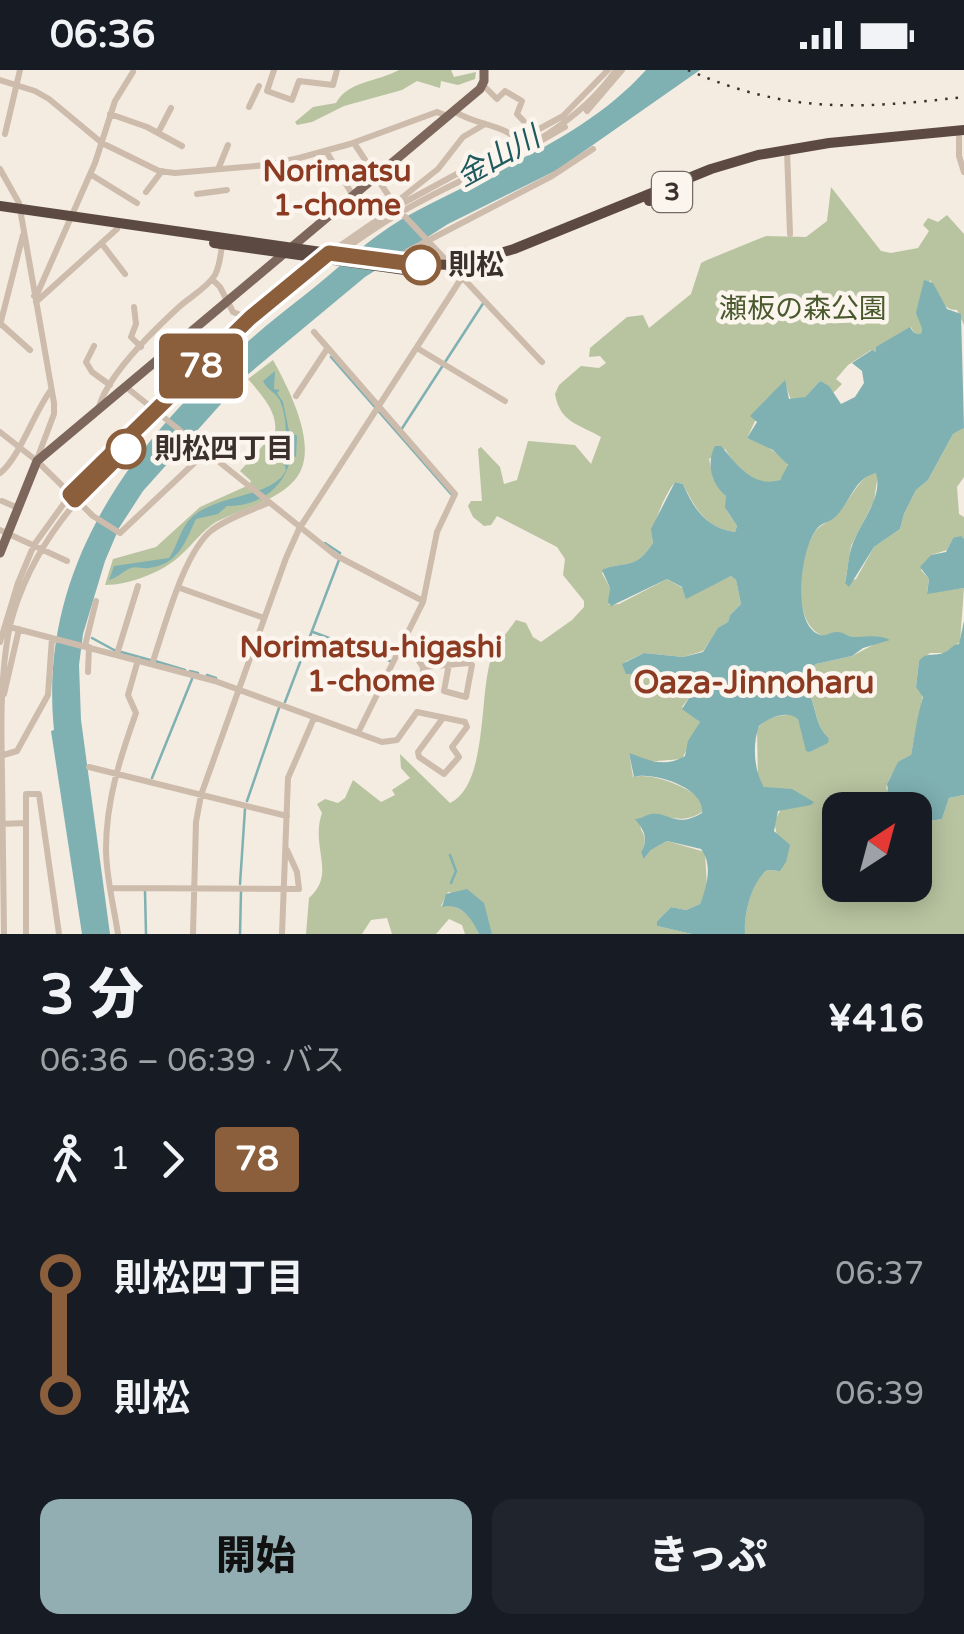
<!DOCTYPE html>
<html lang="ja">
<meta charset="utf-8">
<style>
:root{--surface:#171b24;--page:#20242c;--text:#f1f3f6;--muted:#9ea1a6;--accent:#92aeb2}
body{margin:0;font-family:"Varela Round","Noto Sans JP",sans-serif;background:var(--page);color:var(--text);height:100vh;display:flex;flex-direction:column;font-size:38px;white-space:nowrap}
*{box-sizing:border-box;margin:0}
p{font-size:32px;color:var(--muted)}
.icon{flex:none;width:55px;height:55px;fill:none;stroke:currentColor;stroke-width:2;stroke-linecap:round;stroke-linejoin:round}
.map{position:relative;height:864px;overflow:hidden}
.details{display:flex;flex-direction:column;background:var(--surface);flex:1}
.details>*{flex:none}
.badge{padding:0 20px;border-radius:8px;font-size:35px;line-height:65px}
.needle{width:65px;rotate:36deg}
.fabs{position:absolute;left:822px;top:722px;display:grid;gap:20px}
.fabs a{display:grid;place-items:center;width:110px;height:110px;border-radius:20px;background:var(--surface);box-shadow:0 5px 25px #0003;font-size:50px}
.map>.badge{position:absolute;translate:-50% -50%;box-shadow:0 0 0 5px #fff}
.legs{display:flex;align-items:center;gap:15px;height:110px;padding:0 40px;font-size:32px}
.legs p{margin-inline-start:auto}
.overview{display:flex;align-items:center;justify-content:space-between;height:170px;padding:0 40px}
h1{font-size:55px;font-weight:800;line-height:75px}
.cta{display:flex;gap:20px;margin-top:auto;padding:20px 40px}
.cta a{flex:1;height:115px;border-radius:20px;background:var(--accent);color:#111;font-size:40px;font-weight:800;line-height:115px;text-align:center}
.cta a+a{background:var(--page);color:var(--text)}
ul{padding:0 40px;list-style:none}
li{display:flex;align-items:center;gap:35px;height:120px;font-size:38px}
li i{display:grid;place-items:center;width:15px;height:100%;margin:0 12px;background:currentColor}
li i::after{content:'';width:25px;height:25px;margin:-12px;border:8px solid;border-radius:50%;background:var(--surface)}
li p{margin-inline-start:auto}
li:first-child i{background:linear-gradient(#0000 50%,currentColor 0)}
li:last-child i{background:linear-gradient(currentColor 50%,#0000 0)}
.status{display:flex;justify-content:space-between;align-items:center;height:70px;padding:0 50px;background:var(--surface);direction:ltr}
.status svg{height:28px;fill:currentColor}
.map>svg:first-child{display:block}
.green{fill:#b8c4a0}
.water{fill:#7fb0b2}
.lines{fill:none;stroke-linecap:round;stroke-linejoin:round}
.stream{stroke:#7fb0b2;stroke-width:2.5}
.minor{stroke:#cdbbac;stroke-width:6}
.major{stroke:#7d675c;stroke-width:9}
.highway{stroke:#5c4a42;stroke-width:10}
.rail{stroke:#3b302b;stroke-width:2.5;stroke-dasharray:2.5 8;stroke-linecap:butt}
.line-1-casing{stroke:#fff;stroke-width:22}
.line-1{stroke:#8b5e3c;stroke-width:15}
.stop-1-dot{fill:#fff;stroke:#8b5e3c;stroke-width:5}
.labels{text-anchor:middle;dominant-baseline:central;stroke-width:9;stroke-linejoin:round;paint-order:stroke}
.shield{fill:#fbf5ee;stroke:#756b66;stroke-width:2.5}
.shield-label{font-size:25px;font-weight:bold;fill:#3b302b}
.stop-label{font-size:28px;font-weight:bold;fill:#3b302b;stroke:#fbf5ee;text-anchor:start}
.park-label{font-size:28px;fill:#4a5a2e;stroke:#fbf5ee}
.water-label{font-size:30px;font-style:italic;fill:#1f5a5e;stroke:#fbf5ee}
.neighbourhood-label{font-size:30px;font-weight:bold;fill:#8c3b22;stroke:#fbf5ee}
.quarter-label{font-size:32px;font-weight:bold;fill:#8c3b22;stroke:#fbf5ee}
</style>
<div class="status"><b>06:36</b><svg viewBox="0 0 49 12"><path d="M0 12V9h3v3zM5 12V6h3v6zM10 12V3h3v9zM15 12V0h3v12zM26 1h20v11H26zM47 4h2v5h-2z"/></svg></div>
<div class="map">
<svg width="964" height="864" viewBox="0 0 964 864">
<rect width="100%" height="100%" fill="#f4ebe1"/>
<path class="green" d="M399 0H451L454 7 476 2 475 9 458 15 441 11 440 18 417 11 402 20 344 36 312 52 297 55 295 52 313 37 336 33C348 11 377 12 399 0Z
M831 117 881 181 891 183 918 178 929 161 923 155 928 148 938 152 947 145 964 164V255L957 240C939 240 938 221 930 210L921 264 914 263 911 257 876 282 871 280 848 295 836 309 842 314 833 323 820 311 805 327 791 330 784 311 756 349 747 368C762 374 782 382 789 398 785 402 783 408 778 411 759 424 734 393 725 379L709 389 713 408 726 426V440L737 456 735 462C706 458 696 440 683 414L675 412C666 422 650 458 653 473 633 505 622 487 602 503L610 518 609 535 619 534 667 509 693 524 731 506 736 510 741 534 730 545 728 552 719 558 703 581 683 587 644 583 625 592 629 604H652L689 620 691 625 682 637 700 652 682 689 645 692 629 683 633 707C651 702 690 717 702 731V742C677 758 662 739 640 749 638 764 651 764 641 782L645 788 651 780 667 771 705 782 707 817 700 834 686 840 671 837 657 851V856L692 864H492C482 829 485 829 448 822L441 836C460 833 472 848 479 864H465L462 855 449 849 436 864H392L387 848 371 850 362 864H306L309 828C337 804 310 777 322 743L317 734 325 729 338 733 345 728 353 710 381 732 395 725 392 720 410 708 401 698 400 684 450 733C488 715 479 625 491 589 495 575 508 562 516 550L526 553 533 567 541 572 572 550 584 537V531L563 505 565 489 557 477 497 446 491 455 484 456 473 447 468 436 471 431H482L478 379 481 377 500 397 504 414 517 410 528 371 575 375 591 394 601 367C579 354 560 353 555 324L559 315 581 296 599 298 606 293 600 286 589 287 590 278 627 247 643 245 649 258 691 224 701 193 707 190 766 166 806 167 827 151Z
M273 290C288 317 315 369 301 400 288 429 242 438 216 452 203 460 193 474 182 484 164 502 129 515 105 515L113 489 156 477 200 437 249 415 251 411 240 401 275 362C278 342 261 324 248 309Z
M964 358V407L957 417 959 444 964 447V469L953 468 947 480 931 485 921 500 929 509 927 523 964 518 960 572 945 583H930L919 591 916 617 923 623C920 644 915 663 911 685 900 696 891 700 886 718L890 723 891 740H840V815H915V753H925L920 745 915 746 913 740 922 736 930 751 942 749 949 728 964 725V864H745C744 844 751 812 767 800L777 801V765L774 752 792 719H766L758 710 757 660C764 647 783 643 797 646L810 682 827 673 829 668C814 655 817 635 807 619L796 616V607L806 604 816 594 852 586 873 575V567H847L838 562 823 566C791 553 798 490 813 465 819 454 828 453 836 445 850 431 855 414 872 402L878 404 874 431 851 476 845 513 856 509 874 477 900 459 904 444 916 420 928 410 953 364Z"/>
<path class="water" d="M646 0H700L557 100 448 154 365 207 246 306 143 421 119 458 105 491 83 564 79 595 81 650 110 864H82L51 661 54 660C35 473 164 334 301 228 335 202 365 171 402 149 485 102 580 73 646 0Z
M924 210 933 213 947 239 961 244 964 358 953 364 928 410 916 420 904 444 900 459 874 477 849 517 845 513C848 500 848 485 853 473 862 450 883 427 876 403 854 408 851 432 835 447 829 453 821 452 816 460 801 480 792 548 816 563 826 569 829 561 838 562 843 562 848 567 853 567 866 567 879 564 890 570L863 578 852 586 816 594 806 604 796 607V616L807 619C817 636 814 655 829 668L828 673 810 682 806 681 798 649C787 640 770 647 759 656 752 675 754 701 764 717L792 719 814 732 811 735 778 741 774 761 790 775 786 792 780 801 767 800C751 813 744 844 745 864H692L657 856V851L671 837 686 840 700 834C707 817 713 794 701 779L667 771 651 780 644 789 641 782C649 769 644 760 635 749 641 749 646 745 651 744 669 741 675 759 702 743 706 718 652 701 634 707L629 683C647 689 663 699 685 686L688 671 700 652 682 639 691 625 689 620 652 604H626L622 594 644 583 683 587 703 582 718 558 728 552 730 545 741 534 736 510 731 506 686 529 682 517 667 509 611 536 608 532 610 518 602 500C626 490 635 501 653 473L651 459 675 412 683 414C694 440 707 458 735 462L737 456 725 438 726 426C711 414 706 393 715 376H721C738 395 752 418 780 410L788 395 773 380 747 368 757 352 750 346 785 310 789 329 805 327 820 311 829 316 841 334 855 327 864 313 862 301 852 293 872 280 876 282V277L910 257 914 263 921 264 922 258 916 243Z
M275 301 274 319 280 320 277 323 283 332 289 361 297 366 296 387 291 385C286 418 259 436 227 436L218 444 196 449C185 473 178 495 148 498 142 499 136 496 131 498 123 501 119 507 109 510L114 496 169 488C178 475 180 458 192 447 219 423 273 428 286 400L282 387 287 382 283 377H292L285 371C287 359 285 340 279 329 274 321 267 320 263 311Z
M961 466 964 469V518L927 524 929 509 920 497 931 485 946 482 953 468Z
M964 551V725L949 728 942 749 930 751 922 736 891 740 887 714 898 692 911 685C915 665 917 646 923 627L916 617 919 591C927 581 932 587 943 583 950 581 951 575 959 574Z
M467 819 484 833 492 864H479C472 849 460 832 442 837L446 824Z"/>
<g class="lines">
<path class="stream" d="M331 287 451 424
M401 360 484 232
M325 473 340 483
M313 562 390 591
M92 568 114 580 150 590
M155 591 185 600
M190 601 198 603
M207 605 216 608
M285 632 339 490
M152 708 192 609
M247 731 279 638
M450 785 456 801 451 813
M240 814 245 739
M145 821 146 864
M240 864 241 822"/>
<path class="minor" d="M274 0 267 21 292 30 299 11 333 15 337 0
M0 10 35 21 49 29 102 73 159 101 175 103 267 95 299 88 350 74 437 42 445 45
M483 15 497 29 505 21 522 31 517 44 532 60
M249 37 259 16
M454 41C474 55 503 54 519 71
M587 41 622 0
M110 44 147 57 182 76
M158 63 171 38
M5 64 20 0
M959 67V86L964 102
M354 73 396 137 542 292
M787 80 790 164
M326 81 352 124
M520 83 565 57
M219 97 228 75
M0 99 19 133 54 333V344L37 389
M90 104 137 133
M146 122 162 101
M197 124 227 120
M394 134 438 99 463 67 485 54
M102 174 125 204
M331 182 396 137 563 46 608 0
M398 193 408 181 552 106 593 79
M212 209 220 217 233 242 248 248
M34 226 38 222 95 93 115 31 133 2
M36 232 117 159
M134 237 136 254 131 267 141 277
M1 254 30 280
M0 255 23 165
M314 262 455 424 437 462 423 532 358 663
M94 276 86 292 92 302 110 315
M417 278 505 331
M160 285 188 309
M126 317 335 485 423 531
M296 326 327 279
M99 337C108 304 154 260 179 237 190 227 207 218 215 205 220 195 221 184 222 174
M0 362 37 391 93 446 120 463 207 381
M0 403C19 389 34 342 51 320
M2 431 18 438
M0 460 67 491
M180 518 264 548
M6 556 215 611 382 672 397 670 417 642 465 652 467 657 452 677 459 687 444 704 419 687 418 682 443 648
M0 572 18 513 34 475 70 425 249 248 321 189
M85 576 96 531
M407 579 433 582
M400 581 417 588 423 597 469 593 472 595 466 627 444 621 449 594
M117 584 138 516
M152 594C165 557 183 483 212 460 228 448 249 441 268 433
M88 602 89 577
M422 617 423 597
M0 626 4 624 19 559
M0 686 17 681 48 625 52 568
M89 697 287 746
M2 754 25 753
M111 818 299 819 297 802 287 780
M4 864C3 811 3 758 2 705 1 655 0 604 10 555 35 460 96 410 162 344 236 270 308 198 398 144 471 100 566 73 616 0
M26 864V724H39L59 864
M118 864C114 837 106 807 106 779 106 731 120 688 136 643L128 625 138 590
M193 864 196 752 201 725 286 488 299 459 461 209
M282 864 288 708 314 648"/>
<path class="major" d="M0 483 37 391 480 19 484 11V0"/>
<path class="highway" d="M649 131 684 117
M0 136 398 193 452 195 483 188 514 179 711 99 758 85 829 73 964 60
M214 173 405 200"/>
<path class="rail" d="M688 0C788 44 858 39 964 27"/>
</g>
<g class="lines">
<g class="line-1-casing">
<path id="line-1" d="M126 379 75 430 70 424 250 248 329 183 421 195"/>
</g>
<use href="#line-1" class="line-1"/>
</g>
<g class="stop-1-dot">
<circle cx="421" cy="195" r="18"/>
<circle cx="126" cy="379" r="18"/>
</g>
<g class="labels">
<rect class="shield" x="652" y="102" width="40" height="40" rx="8"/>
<g class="shield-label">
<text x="672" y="122">3</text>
</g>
<g class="stop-label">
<text x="448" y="195">則松</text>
<text x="154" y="379">則松四丁目</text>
</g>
<g class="park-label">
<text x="803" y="239">瀬板の森公園</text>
</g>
<g class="water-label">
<text transform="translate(498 87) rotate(-29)">金山川</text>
</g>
<g class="neighbourhood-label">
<text x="337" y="101">Norimatsu<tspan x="337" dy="34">1-chome</tspan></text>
<text x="371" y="577">Norimatsu-higashi<tspan x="371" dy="34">1-chome</tspan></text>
</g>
<g class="quarter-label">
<text x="754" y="613">Oaza-Jinnoharu</text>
</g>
</g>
</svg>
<div class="fabs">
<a><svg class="needle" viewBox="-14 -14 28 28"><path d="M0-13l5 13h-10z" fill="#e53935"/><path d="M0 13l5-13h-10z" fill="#9ea1a6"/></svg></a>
</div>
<b class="badge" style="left:201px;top:296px;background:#8b5e3c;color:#fff">78</b>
</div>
<section class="details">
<div class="overview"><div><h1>3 分</h1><p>06:36 – 06:39 · バス</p></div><b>¥416</b></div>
<div class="legs"><svg class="icon" aria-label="walk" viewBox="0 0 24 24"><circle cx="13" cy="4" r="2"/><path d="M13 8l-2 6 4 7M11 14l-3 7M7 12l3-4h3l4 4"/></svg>1<svg class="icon" aria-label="forward" viewBox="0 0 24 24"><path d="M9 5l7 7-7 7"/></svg><b class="badge" style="background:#8b5e3c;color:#fff">78</b></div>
<ul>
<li><i style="color:#8b5e3c"></i><b>則松四丁目</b><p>06:37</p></li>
<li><i style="color:#8b5e3c"></i><b>則松</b><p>06:39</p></li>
</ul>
<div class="cta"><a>開始</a><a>きっぷ</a></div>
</section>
